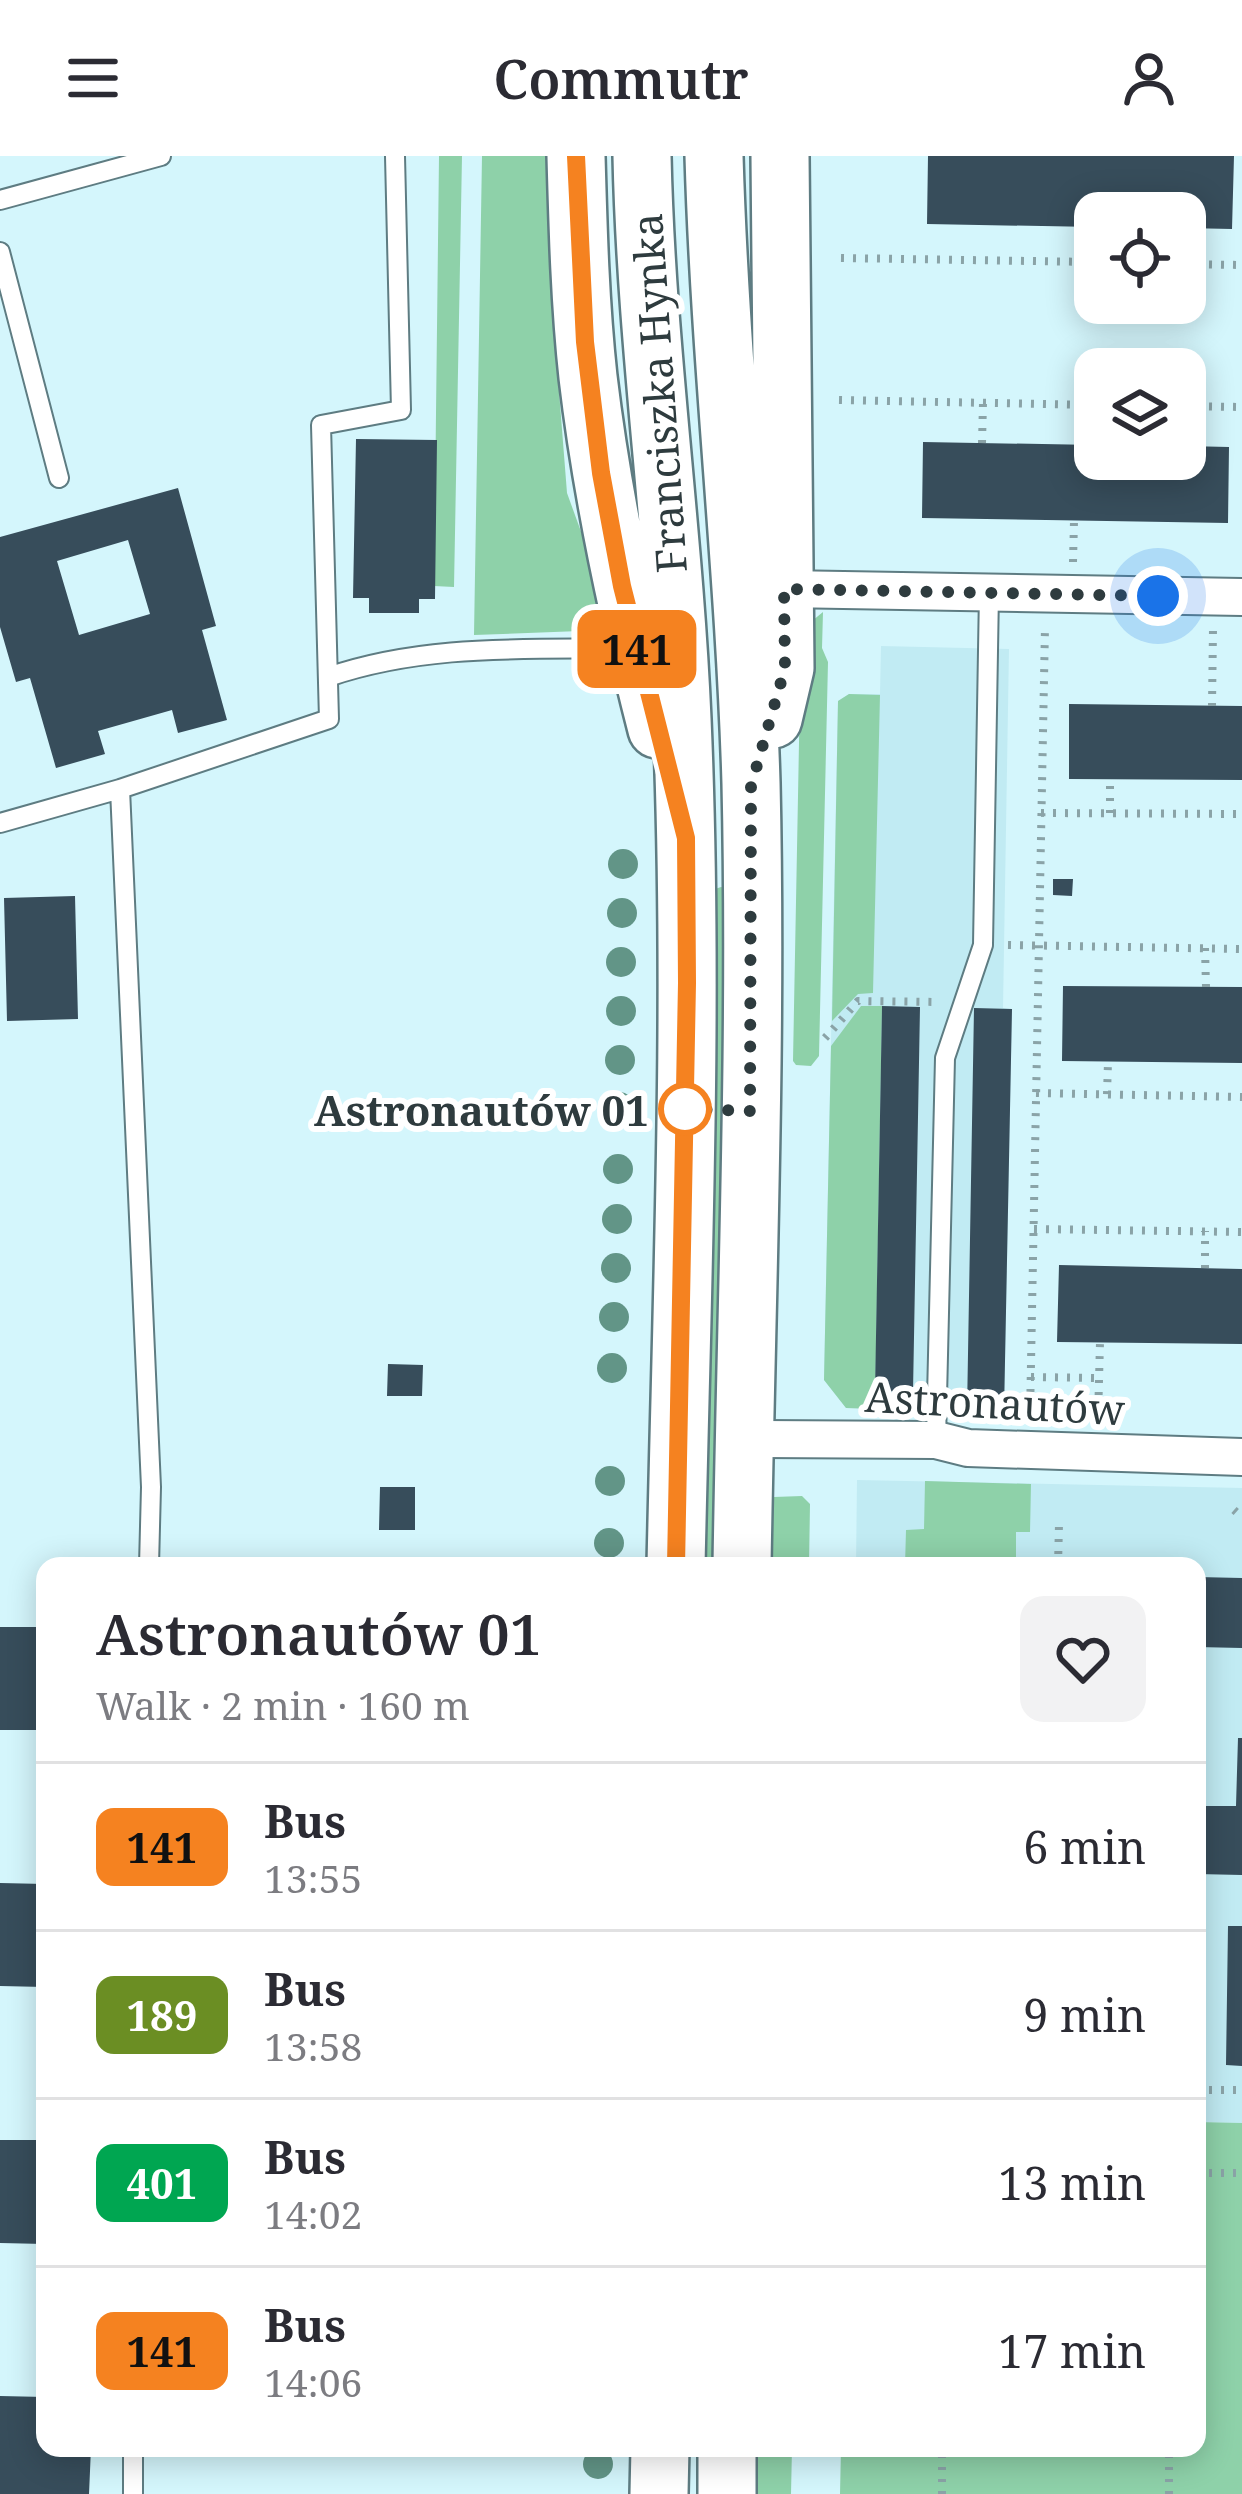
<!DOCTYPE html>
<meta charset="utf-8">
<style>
:root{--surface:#fff;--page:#f2f2f3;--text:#2b2b33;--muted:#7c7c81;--line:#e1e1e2}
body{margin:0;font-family:"Noto Serif",serif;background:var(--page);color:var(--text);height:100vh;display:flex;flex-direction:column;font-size:45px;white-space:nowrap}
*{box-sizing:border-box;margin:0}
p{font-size:39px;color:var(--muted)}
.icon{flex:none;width:66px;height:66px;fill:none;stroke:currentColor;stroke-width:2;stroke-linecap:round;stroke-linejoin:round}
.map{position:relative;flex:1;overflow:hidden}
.details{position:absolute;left:36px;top:1401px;width:1170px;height:900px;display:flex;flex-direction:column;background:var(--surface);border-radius:24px;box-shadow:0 6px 30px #0003}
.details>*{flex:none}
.badge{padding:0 24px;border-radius:18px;font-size:42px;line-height:78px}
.controls{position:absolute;left:1074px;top:36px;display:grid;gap:24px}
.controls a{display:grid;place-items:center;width:132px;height:132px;border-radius:24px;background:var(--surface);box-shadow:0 6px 30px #0003;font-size:60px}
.you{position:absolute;width:60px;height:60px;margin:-30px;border:9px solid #fff;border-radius:50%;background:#1a73e8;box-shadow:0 0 0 18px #1a73e833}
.map>.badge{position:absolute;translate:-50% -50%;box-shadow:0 0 0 6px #fff}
.round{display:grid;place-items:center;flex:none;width:126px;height:126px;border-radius:24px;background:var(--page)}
.head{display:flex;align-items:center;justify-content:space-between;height:204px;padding:0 60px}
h1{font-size:57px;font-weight:600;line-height:90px}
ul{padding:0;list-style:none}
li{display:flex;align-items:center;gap:36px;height:168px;padding:0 60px;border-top:3px solid var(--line)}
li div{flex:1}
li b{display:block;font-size:45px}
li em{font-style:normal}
li .badge{min-width:132px;font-weight:700;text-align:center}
header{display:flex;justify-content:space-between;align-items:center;height:156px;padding:0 60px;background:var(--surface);font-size:54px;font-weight:600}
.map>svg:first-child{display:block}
.built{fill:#c1ebf3}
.green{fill:#8ed1a9}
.building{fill:#374d5b;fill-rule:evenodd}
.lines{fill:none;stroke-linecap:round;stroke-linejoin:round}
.lane-casing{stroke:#5e7c82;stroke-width:22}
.street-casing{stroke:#5e7c82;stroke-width:40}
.primary-casing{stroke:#5e7c82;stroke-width:62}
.path{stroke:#8aa3a7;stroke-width:8;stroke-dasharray:3 9;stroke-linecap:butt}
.lane{stroke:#fff;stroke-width:18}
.street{stroke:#fff;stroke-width:36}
.primary{stroke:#fff;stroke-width:57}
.tree{fill:#629587}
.line-casing{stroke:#fff;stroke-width:27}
.line{stroke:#f58220;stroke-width:18}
.walk{stroke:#2e3b3e;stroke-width:12;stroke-dasharray:0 21.6}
.stop-dot{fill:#fff;stroke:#f58220;stroke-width:6}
.labels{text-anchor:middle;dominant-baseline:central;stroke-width:12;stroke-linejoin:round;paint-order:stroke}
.street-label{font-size:42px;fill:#2e3b3e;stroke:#fff}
.stop-label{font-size:42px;font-weight:bold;fill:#2e3b3e;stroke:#fff;text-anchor:end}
</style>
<header><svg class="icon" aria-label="menu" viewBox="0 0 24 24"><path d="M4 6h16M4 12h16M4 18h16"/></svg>Commutr<svg class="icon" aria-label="person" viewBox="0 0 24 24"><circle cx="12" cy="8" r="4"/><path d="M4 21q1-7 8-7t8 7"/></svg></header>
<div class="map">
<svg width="1242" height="2338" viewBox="0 0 1242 2338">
<rect width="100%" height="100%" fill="#d4f6fc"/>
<path class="built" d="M881 490 1009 493 1003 852 1012 853 1004 1256 846 1252 824 1224 838 545 849 538H880Z
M857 1324 1242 1332V1967L1197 1966V1410H856Z"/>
<path class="green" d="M439 0H462L454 431 434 430Z
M482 0H547L553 159 567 337 612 461 606 474 474 479Z
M823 456 822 492 828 506 819 900 811 910 796 909 793 905 801 481 807 469Z
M849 538 880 539 873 837 858 838 832 865 838 545Z
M721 731 726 732 718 1410H698L715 733Z
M861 850H882L875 1253 846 1252 824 1224 831 890Z
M925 1325 1031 1328 1030 1376H1016V1410H905L906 1374 924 1373Z
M802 1340 810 1348 809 1410H769L774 1341Z
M1197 1966 1242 1967V2338H840L841 2292H1197Z
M754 2292H792L791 2338H753Z"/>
<path class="building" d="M928 0H1234L1232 73 1185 72V57H1095V71L927 68Z
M356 283 437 284 435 443H419V457H369V442H353Z
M923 286 1095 289V303H1185V290L1229 291 1228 367 922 362Z
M178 332 216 470 202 474 227 564 178 577 172 554 98 575 105 598 56 612 30 522 16 526 0 471V381ZM128 384 150 458 79 479 57 405Z
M1069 548 1242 550V624L1069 623Z
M1053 723H1073L1072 740 1053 739Z
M75 740 78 863 7 865 4 742Z
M1063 830 1242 831V907L1062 905Z
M882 850 920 851 913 1236 875 1235Z
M974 852 1012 853 1004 1256H967Z
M1059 1109 1242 1113V1188L1057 1186Z
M388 1208 423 1209 422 1240H387Z
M380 1331H415V1374H379Z
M1197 1421 1242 1422V1492L1197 1491Z
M0 1471H45V1574H0Z
M1238 1582H1242V1719L1197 1718V1650H1236Z
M0 1727 45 1728V1831L0 1830Z
M1228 1770H1242V1910L1226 1909Z
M0 1984H45V2088L0 2087Z
M0 2240 45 2241V2292H91L89 2338H0Z"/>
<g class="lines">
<g class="lane-casing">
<path id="lane" d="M0 44 161 0
M0 96 59 322
M328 521C427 487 529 494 632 492
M120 633 151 1331 149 1410
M0 667 120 633 329 563 321 269 401 254 395 0
M936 1284 945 902 983 789 989 436
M133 2338V2292"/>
</g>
<g class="street-casing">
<path id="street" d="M785 433 1242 441
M744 1283 936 1284 968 1292 1242 1301"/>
</g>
<g class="primary-casing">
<path id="primary" d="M576 0C578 73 580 148 588 221 602 340 627 456 657 573
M642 0C646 188 674 375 682 563 694 845 682 1128 676 1410
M714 0C720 209 745 418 751 627 757 888 746 1149 742 1410
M773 563 785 512 780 0
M659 2338 660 2292
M727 2338V2292"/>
</g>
<path class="path" d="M841 102 1095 106
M1079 106V71
M1185 108 1242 109
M839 244 1095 249
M1185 250 1242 251
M982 287 983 247
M1073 406 1074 365
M1212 550 1213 473
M1041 657 1242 658
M1110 657V624
M1008 789 1242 793
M1205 792 1206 831
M825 882 858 845 939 846
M1036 937 1242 941
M1107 938 1108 906
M1034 1073 1242 1076
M1205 1112V1075
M1031 1221 1099 1222
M1030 1260 1045 471
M1098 1263 1100 1186
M1234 1354 1242 1361
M1058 1410 1059 1368
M1197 1934H1242
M1197 2017H1242
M942 2338V2292
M1169 2338V2292"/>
<use href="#lane" class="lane"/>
<use href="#street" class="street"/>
<use href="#primary" class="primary"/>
</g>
<g class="tree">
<circle cx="623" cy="708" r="15"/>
<circle cx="622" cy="757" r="15"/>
<circle cx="621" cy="806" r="15"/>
<circle cx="621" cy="855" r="15"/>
<circle cx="620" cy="904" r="15"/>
<circle cx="619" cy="951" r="15"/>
<circle cx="618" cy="1013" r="15"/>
<circle cx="617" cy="1063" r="15"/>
<circle cx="616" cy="1112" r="15"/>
<circle cx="614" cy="1161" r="15"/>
<circle cx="612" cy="1212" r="15"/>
<circle cx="610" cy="1325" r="15"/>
<circle cx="609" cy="1387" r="15"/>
<circle cx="598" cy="2308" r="15"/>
</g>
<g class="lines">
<g class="line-casing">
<path id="line" d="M576 0 585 186 601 317 622 430 686 682 687 827 676 1410"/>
</g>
<use href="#line" class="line"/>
<path class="walk" d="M685 953 750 955 751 630 785 512 784 433 1158 440"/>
</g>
<circle class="stop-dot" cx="685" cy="953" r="24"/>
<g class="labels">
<g class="street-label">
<text transform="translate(658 237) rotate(-94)">Franciszka Hynka</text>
<text transform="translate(995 1246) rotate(3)">Astronautów</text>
</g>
<g class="stop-label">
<text x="649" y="953">Astronautów 01</text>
</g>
</g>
</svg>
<div class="controls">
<a><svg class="icon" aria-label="locate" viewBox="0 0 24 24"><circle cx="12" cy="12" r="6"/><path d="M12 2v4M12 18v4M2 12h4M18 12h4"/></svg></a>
<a><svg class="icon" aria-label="layers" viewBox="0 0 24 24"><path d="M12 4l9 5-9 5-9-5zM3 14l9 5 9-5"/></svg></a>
</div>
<div class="you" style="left:1158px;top:440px"></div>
<b class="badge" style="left:637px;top:493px;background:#f58220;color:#111">141</b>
<section class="details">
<div class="head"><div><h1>Astronautów 01</h1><p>Walk · 2 min · 160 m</p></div><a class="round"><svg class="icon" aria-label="heart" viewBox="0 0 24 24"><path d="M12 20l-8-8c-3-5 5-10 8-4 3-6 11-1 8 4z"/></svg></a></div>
<ul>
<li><span class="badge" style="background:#f58220;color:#111">141</span><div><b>Bus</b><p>13:55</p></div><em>6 min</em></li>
<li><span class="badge" style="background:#6b8e23;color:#fff">189</span><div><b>Bus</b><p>13:58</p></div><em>9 min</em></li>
<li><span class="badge" style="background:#00a651;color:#fff">401</span><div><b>Bus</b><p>14:02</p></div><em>13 min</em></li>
<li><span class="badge" style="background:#f58220;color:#111">141</span><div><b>Bus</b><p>14:06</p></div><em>17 min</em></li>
</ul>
</section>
</div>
